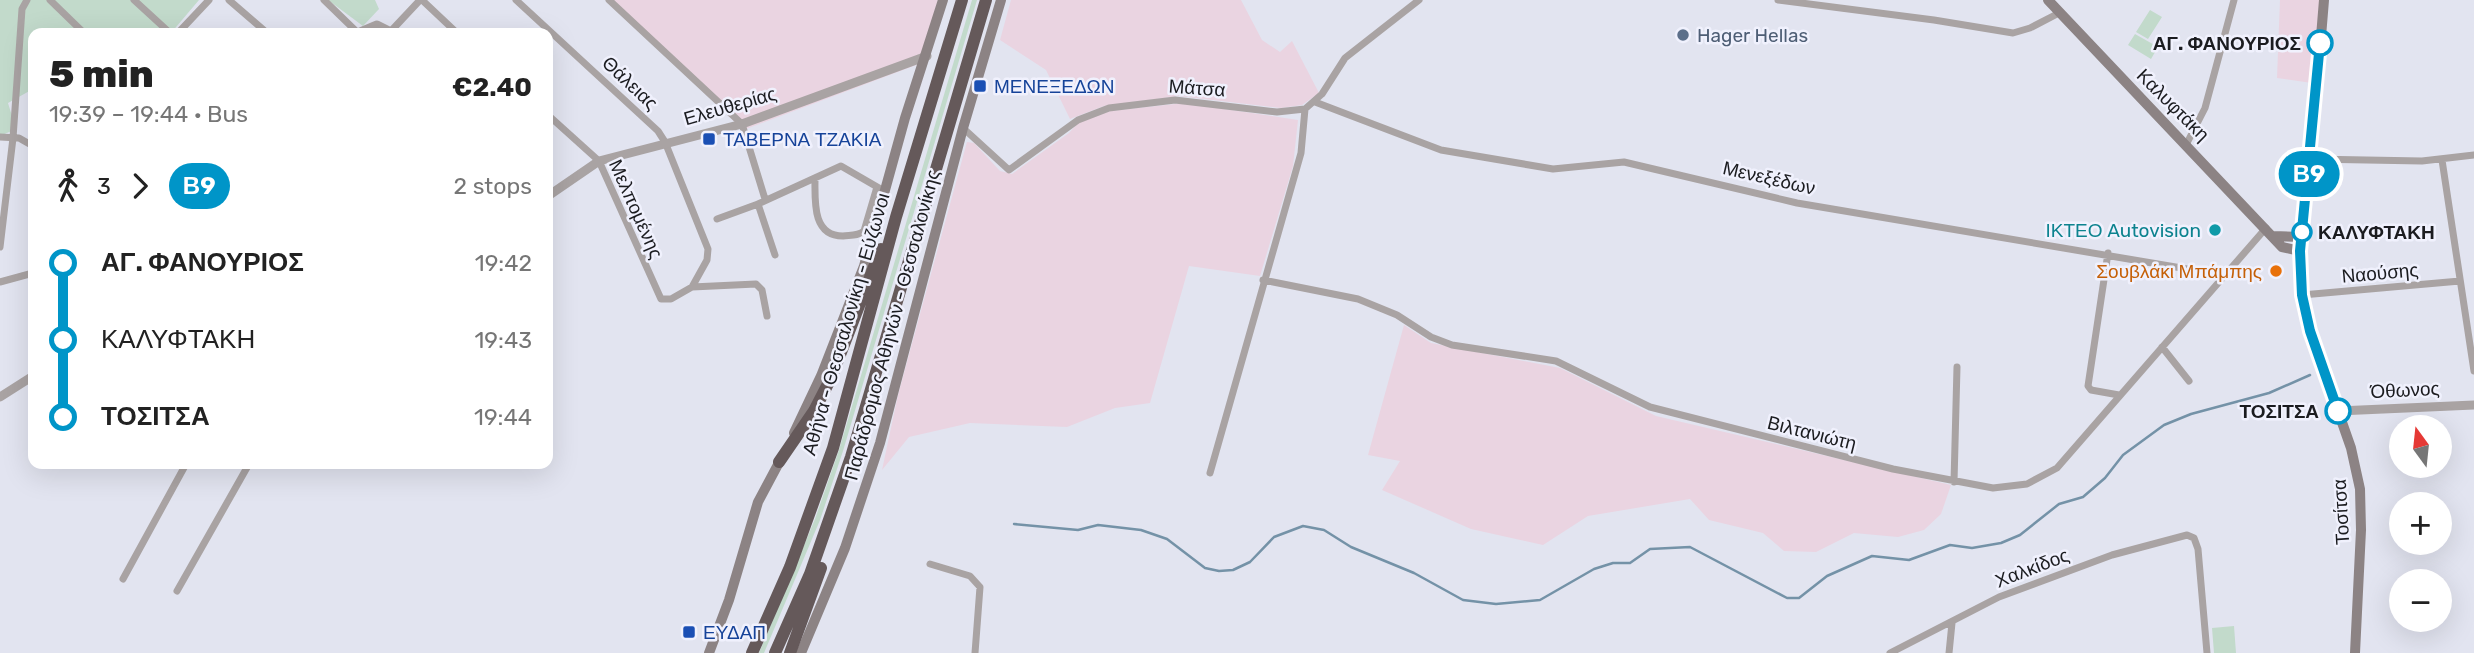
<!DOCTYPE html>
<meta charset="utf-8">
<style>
:root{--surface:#fff;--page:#f2f2f2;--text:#222;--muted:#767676}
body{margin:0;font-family:Rubik,sans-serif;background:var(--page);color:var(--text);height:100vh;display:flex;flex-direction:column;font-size:26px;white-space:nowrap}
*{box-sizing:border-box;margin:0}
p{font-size:23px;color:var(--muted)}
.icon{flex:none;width:38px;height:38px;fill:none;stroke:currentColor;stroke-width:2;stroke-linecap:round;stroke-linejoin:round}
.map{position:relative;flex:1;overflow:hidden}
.drawer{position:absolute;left:28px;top:28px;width:525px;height:441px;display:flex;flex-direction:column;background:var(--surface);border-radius:14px;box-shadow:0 7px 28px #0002}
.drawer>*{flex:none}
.badge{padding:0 14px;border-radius:23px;font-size:24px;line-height:46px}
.needle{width:46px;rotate:345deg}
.tools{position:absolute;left:2389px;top:415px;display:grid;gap:14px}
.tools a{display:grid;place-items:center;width:63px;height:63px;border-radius:50%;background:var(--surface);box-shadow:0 7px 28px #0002;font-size:35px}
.map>.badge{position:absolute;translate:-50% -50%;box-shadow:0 0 0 4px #fff}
.legs{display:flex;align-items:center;gap:10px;height:77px;padding:0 21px;font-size:23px}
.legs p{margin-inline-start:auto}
.headline{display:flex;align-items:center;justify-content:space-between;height:119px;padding:0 21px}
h1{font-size:38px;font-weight:800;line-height:52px}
ul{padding:0 21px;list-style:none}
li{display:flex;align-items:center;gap:24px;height:77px;font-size:26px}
li i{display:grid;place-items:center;width:10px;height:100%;margin:0 9px;background:currentColor}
li i::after{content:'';width:18px;height:18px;margin:-9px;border:5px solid;border-radius:50%;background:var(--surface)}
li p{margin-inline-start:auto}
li:first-child i{background:linear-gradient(#0000 50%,currentColor 0)}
li:last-child i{background:linear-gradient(currentColor 50%,#0000 0)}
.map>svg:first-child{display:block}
.industrial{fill:#ead4e1}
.green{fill:#c2dacb}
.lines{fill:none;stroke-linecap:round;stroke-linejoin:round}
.stream{stroke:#7492a7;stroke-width:2.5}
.minor{stroke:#a9a3a3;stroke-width:7}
.tertiary{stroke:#a9a3a3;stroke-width:9}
.secondary{stroke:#8c8384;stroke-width:10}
.motorway{stroke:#65595a;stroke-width:12}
.line-1-casing{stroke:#fff;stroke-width:16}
.line-1{stroke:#0095c8;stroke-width:10}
.service-dot{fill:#5c6f8a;stroke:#f0f1fd;stroke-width:2.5}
.stop-1-dot{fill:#fff;stroke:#0095c8;stroke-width:3.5}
.transit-dot{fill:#1a4fb4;stroke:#f0f1fd;stroke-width:2.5}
.culture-dot{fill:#0f9aa8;stroke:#f0f1fd;stroke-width:2.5}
.food-dot{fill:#e8710a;stroke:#f0f1fd;stroke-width:2.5}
.labels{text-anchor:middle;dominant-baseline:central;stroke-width:5;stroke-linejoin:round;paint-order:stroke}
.service-label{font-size:19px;fill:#4e5e75;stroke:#f0f1fd;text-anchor:start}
.stop-label{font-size:19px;font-weight:bold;fill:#1b1c20;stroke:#f0f1fd;text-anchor:end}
.street-label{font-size:19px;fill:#1b1c20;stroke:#f0f1fd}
.transit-label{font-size:19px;fill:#164399;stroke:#f0f1fd;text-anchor:start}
.culture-label{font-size:19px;fill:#0d838f;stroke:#f0f1fd;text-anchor:end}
.food-label{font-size:19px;fill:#c56008;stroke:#f0f1fd;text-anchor:end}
</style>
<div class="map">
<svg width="2474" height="653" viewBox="0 0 2474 653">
<rect width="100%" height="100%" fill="#e2e4f0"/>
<path class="industrial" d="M608 0H938L919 64 743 130Z
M1011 0H1241L1262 40 1280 52 1292 41 1319 93 1302 105 1281 108 1179 96 1104 106 1070 119 1046 70 1000 40Z
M2280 0H2320L2312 83 2277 78Z
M1184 103 1298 120 1293 166 1260 276 1189 266 1150 403 1115 408 1067 427 970 423 909 437 882 470 898 395 967 142 974 143 1000 171 1012 174 1069 133 1079 122 1110 111Z
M1404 325 1431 343 1560 368 1656 416 1951 485 1941 514 1924 530 1898 537 1854 533 1816 552 1784 551 1763 533 1709 520 1690 499 1588 516 1543 545 1471 529 1382 490 1400 461 1368 455Z"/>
<path class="green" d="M0 0H199L171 33H33V89L8 103 16 129 0 136Z
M328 0H375L379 9 363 26Z
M972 0H977L843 451 820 520 764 653H759L815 519 839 450Z
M2150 10 2162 17 2148 39 2136 32Z
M2135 34 2158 47 2151 59 2128 45Z
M2234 626 2236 653H2214L2212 628Z"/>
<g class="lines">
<path class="stream" d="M1014 524 1078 530 1098 525 1141 530 1167 539 1205 568 1219 571 1233 570 1250 562 1274 537 1303 526 1324 530 1351 547 1414 573 1463 600 1496 604 1540 600 1594 569 1613 563H1630L1650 549 1690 547 1787 598H1799L1827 576 1872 556 1909 560 1950 545 1972 548 2001 543 2020 535 2059 504 2083 497 2105 478 2123 455 2164 425 2191 414 2269 393 2310 375"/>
<path class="minor" d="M50 0 84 33
M134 0 170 33
M229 0 267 33
M324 0 358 33
M422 0 457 33
M516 0 658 131 665 142 708 249 707 260 692 287
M609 0 742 124 765 199
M1778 0 1934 20 2013 33 2030 28 2059 13
M391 31 420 0
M178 33 209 0
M1315 102 1441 150 1553 169 1624 162 1797 203 2223 275
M548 115 599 161 661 299H671L692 287 756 284 762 290 767 316
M963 128 1009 170 1078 120 1109 108 1175 100 1277 112 1305 109 1322 94 1345 58 1419 0
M0 137 19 138 33 146
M2187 143 2205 108 2234 0
M2311 159 2422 161 2474 155
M2442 160 2474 371
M815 178C815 201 812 236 843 236 851 235 858 236 864 231L877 187
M758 204 841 166 879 188
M717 219 758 204 775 255
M0 247 13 138 22 9 27 0
M2108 253 2088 386 2091 390 2119 395
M1263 280 1358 299 1397 315 1431 337 1452 345 1556 361 1650 407 1893 469 1993 488 2027 484 2057 468 2266 228
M0 282 33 273
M2302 295 2460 281
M2162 347 2189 381
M1210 473 1301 153 1305 109
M1954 482 1957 367
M930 564 970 576 980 587 975 653
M123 579 186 464
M177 591 249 464
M1890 653 1999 597 2112 555 2187 535 2194 538 2198 549 2207 653
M1949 653 1952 623"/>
<path class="tertiary" d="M358 33 377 25 393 33
M548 196 599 161 742 124 927 56
M0 397 33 376
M2338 411 2474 405"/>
<path class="secondary" d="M2048 0 2282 247 2300 251
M2324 0 2311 159 2300 251 2302 295 2310 331 2351 448 2360 489 2361 530 2355 653
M2273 236 2301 237
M794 433 821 376 864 266 905 118 943 0
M709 653 729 600 758 502 782 457
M801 653 845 548 880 443 963 128 1001 0"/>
<path class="motorway" d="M779 462 814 411 831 378 881 249
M752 653 790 567 833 448 896 217 962 0
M775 653 810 574 851 457 986 0
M790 653 821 568"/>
</g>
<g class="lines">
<g class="line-1-casing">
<path id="line-1" d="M2320 43 2300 251 2302 295 2310 331 2338 411"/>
</g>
<use href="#line-1" class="line-1"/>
</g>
<circle class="service-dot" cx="1683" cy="35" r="7"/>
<g class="stop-1-dot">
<circle cx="2320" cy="43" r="12"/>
<circle cx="2302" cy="232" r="9"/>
<circle cx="2338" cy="411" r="12"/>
</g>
<g class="transit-dot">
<rect x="973" y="79" width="14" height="14" rx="3.5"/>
<rect x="702" y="132" width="14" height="14" rx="3.5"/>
<rect x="682" y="625" width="14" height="14" rx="3.5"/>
</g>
<circle class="culture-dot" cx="2215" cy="230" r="7"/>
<circle class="food-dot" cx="2276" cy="271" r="7"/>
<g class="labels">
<g class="service-label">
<text x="1697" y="35">Hager Hellas</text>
</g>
<g class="stop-label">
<text x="2301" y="43">ΑΓ. ΦΑΝΟΥΡΙΟΣ</text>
<text x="2318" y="232" text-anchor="start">ΚΑΛΥΦΤΑΚΗ</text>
<text x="2319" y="411">ΤΟΣΙΤΣΑ</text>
</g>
<g class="street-label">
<text transform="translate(630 83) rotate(43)">Θάλειας</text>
<text transform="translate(1197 88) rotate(4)">Μάτσα</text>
<text transform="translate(2173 105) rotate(45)">Καλυφτάκη</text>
<text transform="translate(730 106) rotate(-16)">Ελευθερίας</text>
<text transform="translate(1769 178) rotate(13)">Μενεξέδων</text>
<text transform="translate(636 209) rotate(66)">Μελπομένης</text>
<text transform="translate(2380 273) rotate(-5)">Ναούσης</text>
<text transform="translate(846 324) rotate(-74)">Αθήνα - Θεσσαλονίκη - Εύζωνοι</text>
<text transform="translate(892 325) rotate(-75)">Παράδρομος Αθηνών - Θεσσαλονίκης</text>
<text transform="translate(2405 390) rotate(-3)">Όθωνος</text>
<text transform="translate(1812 433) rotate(14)">Βιλτανιώτη</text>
<text transform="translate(2341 512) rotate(-93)">Τοσίτσα</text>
<text transform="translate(2032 568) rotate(-21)">Χαλκίδος</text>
</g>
<g class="transit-label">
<text x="994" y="86">ΜΕΝΕΞΕΔΩΝ</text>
<text x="723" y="139">ΤΑΒΕΡΝΑ ΤΖΑΚΙΑ</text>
<text x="703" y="632">ΕΥΔΑΠ</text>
</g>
<g class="culture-label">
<text x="2201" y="230">ΙΚΤΕΟ Autovision</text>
</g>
<g class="food-label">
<text x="2262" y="271">Σουβλάκι Μπάμπης</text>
</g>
</g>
</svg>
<div class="tools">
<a><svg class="needle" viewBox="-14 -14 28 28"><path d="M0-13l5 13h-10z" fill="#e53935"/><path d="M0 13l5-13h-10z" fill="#767676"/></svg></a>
<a>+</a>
<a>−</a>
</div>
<b class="badge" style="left:2309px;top:174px;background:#0095c8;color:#fff">Β9</b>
<section class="drawer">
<div class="headline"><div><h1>5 min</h1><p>19:39 – 19:44 · Bus</p></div><b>€2.40</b></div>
<div class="legs"><svg class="icon" aria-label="walk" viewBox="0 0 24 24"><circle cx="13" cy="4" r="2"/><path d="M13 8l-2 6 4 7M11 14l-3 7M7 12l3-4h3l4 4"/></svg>3<svg class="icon" aria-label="forward" viewBox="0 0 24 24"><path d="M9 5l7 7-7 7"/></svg><b class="badge" style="background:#0095c8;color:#fff">Β9</b><p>2 stops</p></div>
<ul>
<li><i style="color:#0095c8"></i><b>ΑΓ. ΦΑΝΟΥΡΙΟΣ</b><p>19:42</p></li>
<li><i style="color:#0095c8"></i><span>ΚΑΛΥΦΤΑΚΗ</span><p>19:43</p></li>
<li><i style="color:#0095c8"></i><b>ΤΟΣΙΤΣΑ</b><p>19:44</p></li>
</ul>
</section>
</div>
